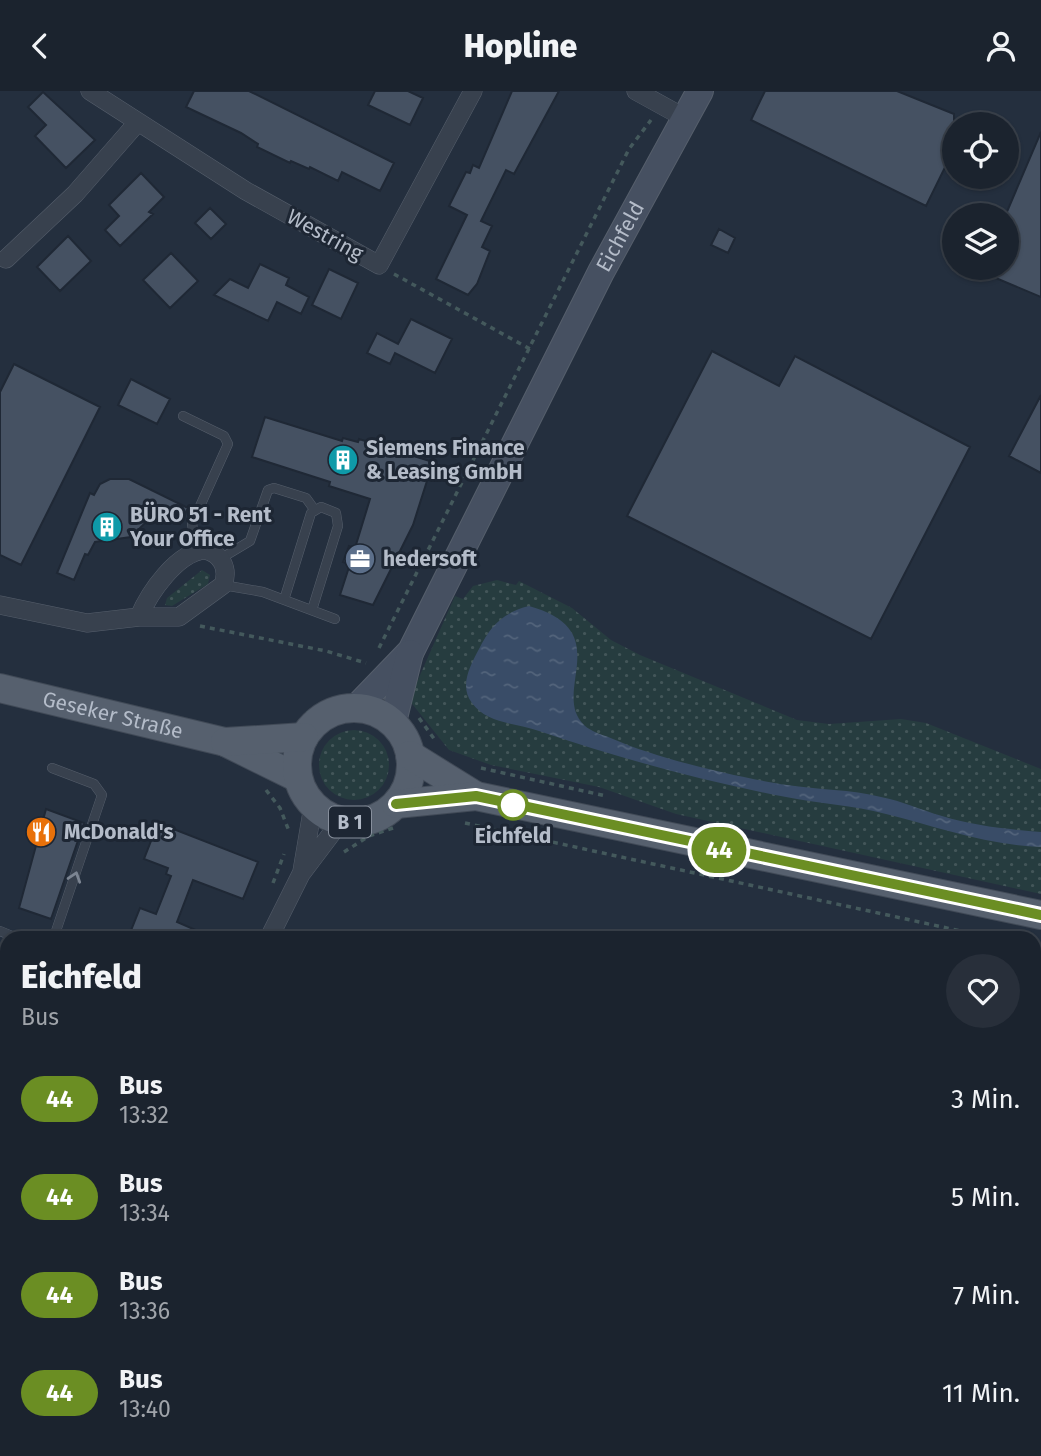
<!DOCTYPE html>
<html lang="de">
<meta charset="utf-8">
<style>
:root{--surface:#1b232e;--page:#282f3a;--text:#f1f3f6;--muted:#a0a4aa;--line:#39404a}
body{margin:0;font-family:"Fira Sans",sans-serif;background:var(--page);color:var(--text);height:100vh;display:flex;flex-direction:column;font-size:26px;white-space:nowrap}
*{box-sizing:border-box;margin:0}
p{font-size:23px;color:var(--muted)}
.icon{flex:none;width:38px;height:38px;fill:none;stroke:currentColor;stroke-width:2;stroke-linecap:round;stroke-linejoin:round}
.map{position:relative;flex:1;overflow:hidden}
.drawer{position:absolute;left:0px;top:840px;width:1041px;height:525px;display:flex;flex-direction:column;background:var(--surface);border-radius:21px 21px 0 0;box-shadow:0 2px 5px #0004,0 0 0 2px var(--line)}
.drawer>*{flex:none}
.badge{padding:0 14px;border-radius:23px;font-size:24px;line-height:46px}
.buttons{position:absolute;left:942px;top:21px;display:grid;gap:14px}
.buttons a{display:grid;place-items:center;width:77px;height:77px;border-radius:50%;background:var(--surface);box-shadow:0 2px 5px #0004,0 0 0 2px var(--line);font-size:35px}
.map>.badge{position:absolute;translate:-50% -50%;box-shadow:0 0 0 4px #fff}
.round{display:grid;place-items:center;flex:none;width:74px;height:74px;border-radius:37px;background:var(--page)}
.headline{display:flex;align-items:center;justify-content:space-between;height:119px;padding:0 21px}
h1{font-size:33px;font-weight:800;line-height:52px}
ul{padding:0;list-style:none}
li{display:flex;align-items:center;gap:21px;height:98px;padding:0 21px}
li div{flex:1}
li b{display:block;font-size:26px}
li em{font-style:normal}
li .badge{min-width:77px;font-weight:700;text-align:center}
header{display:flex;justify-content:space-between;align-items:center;height:91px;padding:0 21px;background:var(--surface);font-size:32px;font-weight:800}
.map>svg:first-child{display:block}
.grass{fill:url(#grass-dots)}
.water{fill:url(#water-ripples)}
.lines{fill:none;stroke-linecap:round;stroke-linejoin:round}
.stream{stroke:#394c67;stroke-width:6}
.building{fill:#455162;stroke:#1f2835;stroke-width:2}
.service-casing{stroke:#565f6c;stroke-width:10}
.minor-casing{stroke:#565f6c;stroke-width:19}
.secondary-casing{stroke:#565f6c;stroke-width:28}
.primary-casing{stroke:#414a57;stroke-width:30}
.path{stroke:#44595c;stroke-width:3.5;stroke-dasharray:5 5;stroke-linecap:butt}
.service{stroke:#38414e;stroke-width:9}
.minor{stroke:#38414e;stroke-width:18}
.secondary{stroke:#465061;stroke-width:26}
.primary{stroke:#56606e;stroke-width:28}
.rail-casing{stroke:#5a6575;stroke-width:8}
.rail{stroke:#1d2633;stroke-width:5;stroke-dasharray:16;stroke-linecap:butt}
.oneway{stroke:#7c8592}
.line-casing{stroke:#fff;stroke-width:16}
.line{stroke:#6b8e23;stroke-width:10}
.stop-dot{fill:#fff;stroke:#6b8e23;stroke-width:3.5}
.labels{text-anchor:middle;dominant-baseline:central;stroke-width:6;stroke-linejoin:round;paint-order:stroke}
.shield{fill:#1d2633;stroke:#878f9c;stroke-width:2}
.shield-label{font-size:19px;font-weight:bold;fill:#b4bcc9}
.street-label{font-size:21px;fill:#b4bcc9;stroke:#1d2633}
.poi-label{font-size:21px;font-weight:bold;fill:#b4bcc9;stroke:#1d2633;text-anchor:start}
.stop-label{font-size:21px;font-weight:bold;fill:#b4bcc9;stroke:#1d2633}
</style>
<header><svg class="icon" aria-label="back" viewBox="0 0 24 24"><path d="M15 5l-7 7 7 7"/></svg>Hopline<svg class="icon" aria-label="person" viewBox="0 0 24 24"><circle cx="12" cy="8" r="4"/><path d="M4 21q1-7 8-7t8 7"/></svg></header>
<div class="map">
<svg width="1041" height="1365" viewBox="0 0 1041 1365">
<defs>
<pattern id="grass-dots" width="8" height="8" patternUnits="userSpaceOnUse" patternTransform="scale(1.75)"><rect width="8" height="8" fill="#263c3f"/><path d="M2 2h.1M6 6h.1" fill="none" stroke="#435659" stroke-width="1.8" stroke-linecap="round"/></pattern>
<pattern id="water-ripples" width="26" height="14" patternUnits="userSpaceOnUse" patternTransform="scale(1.75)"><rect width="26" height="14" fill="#394c67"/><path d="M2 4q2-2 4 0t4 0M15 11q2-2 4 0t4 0" fill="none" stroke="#53647b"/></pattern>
</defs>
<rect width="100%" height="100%" fill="#242f3e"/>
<path class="grass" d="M202 479 210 484 208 493 172 515 165 514 167 507Z
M497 489 516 494 519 490 572 517 611 549 640 564 797 629 829 633 901 628 926 632 1041 678V803L676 723 599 696 491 674 449 659 409 609 455 505 463 508 473 495Z
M319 674a35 35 0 1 1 70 0a35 35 0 1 1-70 0Z
M0 1281H7V1324L0 1333Z"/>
<path class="water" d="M529 515C618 540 550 601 584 634 591 641 604 644 613 648 659 668 736 686 787 694 818 699 851 698 881 706 902 710 921 719 942 725 974 735 1007 738 1041 741V756C986 754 938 736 886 723 853 714 819 713 786 706 702 690 619 667 539 640 517 632 487 633 472 612 459 595 470 575 479 558 490 535 504 521 529 515Z"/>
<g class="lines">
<path class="stream" d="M595 1358 622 1365
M626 1365 630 1362 639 1365"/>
</g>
<path class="building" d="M194 0H249L394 72 380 100 342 81 338 90 310 76 309 78 291 70 290 72 257 56 258 53 241 42 186 16Z
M375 0H408L423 7 410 34 368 14Z
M512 0H559L514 83 506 79 481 130 492 135 482 156 490 160 477 193 468 204 436 188 467 124 449 115 466 81 470 82 473 74 479 77Z
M765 0H897L954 23V58L926 115 751 29Z
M43 1 95 49 66 77 35 45 46 34 28 16Z
M1041 41V206L972 177H1006V123Z
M141 82 164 106 149 121 153 123 120 155 105 139 119 125 109 114Z
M210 117 226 133 211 148 195 132Z
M719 138 735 147 728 162 711 154Z
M68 145 91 170 60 200 37 176Z
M171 162 198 190 170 217 143 189Z
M260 173 289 187 286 194 309 206 301 223 277 211 268 230 214 204 230 188 248 197Z
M329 178 358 192 341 228 312 214Z
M411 228 452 248 435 282 395 262 390 273 367 262 377 242 398 253Z
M712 260 779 295 795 265 970 356 871 548 627 425Z
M14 273 100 316 21 474 0 464V301Z
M131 288 170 308 157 333 118 314Z
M1041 304V382L1009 365Z
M265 326 342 350 343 347 358 351 359 348 433 371 413 434 373 514 340 504 350 473 343 471 349 455 355 457 370 408 329 395 330 391 252 366Z
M110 388H129L188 417 180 433 152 425 131 446 95 451 88 464 85 463 74 489 57 482 90 402 94 404 100 393Z
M46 718 84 732 51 828 19 817Z
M158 732 258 771 243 808 193 789 177 831 214 847H128L140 817 156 823 171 785 166 783 168 777 144 768Z"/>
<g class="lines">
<g class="service-casing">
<path id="service" d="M183 325 224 345 228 353 192 433 197 460
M220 468 250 450 268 399 274 397 306 407 314 418
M223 494 263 501 335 528
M284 509 311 422 321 416 336 422 338 435 312 519
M0 840 17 847
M48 847 55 843 102 704 94 693 52 677
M86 1358 130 1365
M20 1365 25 1358"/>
</g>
<g class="minor-casing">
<path id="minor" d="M90 0 246 100 379 174 473 0
M636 0 685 27
M6 168 75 103 137 32
M0 514 87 532 139 526H179L223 494C229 478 222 463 205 459 177 461 149 502 139 526
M302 780 313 715
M269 847 301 783 341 730
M0 898 7 901
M0 1241 7 1231"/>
</g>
<g class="secondary-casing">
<g id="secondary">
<path id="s1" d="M357 616 411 560 601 181 700 0"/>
<path d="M393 631 410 562"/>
</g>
</g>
<g class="primary-casing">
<g id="primary">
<path id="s2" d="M0 597 225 651 298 687"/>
<circle cx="354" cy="674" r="57"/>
<path d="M225 651 304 646"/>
<path d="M410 664 476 705"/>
<path d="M396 713 476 705 1041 824"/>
</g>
</g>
<path class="path" d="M394 183 530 258
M200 535 326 560 366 572
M379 557 629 58 651 29
M307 622 335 609
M419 627 435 649
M481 677 606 705
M266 699 280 717 289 740
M465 732 993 847
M344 761 369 745 393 737
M273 792 284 763
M1034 856 1041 857
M0 1210 7 1201"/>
<use href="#service" class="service"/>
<use href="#minor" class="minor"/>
<use href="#secondary" class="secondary"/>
<use href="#primary" class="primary"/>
<g class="rail-casing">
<path id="rail" d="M0 1167H7
M0 1229 7 1230
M0 1243 7 1245
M448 1358 475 1365
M501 1358 528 1365"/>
</g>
<use href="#rail" class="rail"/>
</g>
<defs><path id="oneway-chevron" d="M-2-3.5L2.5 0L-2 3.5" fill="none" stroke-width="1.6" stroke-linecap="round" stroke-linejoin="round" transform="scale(1.75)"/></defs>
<use class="oneway" href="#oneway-chevron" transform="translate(75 786) rotate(-72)"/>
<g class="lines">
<g class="line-casing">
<path id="line" d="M396 713 476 705 1041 824"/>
</g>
<use href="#line" class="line"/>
</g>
<defs>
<g id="building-disc" transform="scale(1.575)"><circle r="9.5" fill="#0f9aa8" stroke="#1d2633"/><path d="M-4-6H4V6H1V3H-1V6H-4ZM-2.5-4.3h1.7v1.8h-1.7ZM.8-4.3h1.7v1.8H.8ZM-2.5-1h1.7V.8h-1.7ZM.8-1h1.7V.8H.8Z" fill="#fff"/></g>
<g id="office-disc" transform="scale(1.575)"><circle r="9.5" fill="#5c6f8a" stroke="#1d2633"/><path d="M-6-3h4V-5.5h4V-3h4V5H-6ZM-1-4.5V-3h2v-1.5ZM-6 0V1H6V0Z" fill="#fff"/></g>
<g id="restaurant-disc" transform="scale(1.575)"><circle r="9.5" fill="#e8710a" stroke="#1d2633"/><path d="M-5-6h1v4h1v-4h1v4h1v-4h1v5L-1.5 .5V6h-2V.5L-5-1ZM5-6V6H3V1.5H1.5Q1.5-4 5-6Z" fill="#fff"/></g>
</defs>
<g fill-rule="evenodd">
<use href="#building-disc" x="343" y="369"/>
<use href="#building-disc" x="107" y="436"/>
<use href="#office-disc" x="360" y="468"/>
<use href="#restaurant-disc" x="41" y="741"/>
</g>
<circle class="stop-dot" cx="513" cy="714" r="14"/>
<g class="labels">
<rect class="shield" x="329" y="715.5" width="42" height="31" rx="5"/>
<g class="shield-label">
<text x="350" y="731">B 1</text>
</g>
<g class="street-label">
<text transform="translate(325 144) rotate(29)">Westring</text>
<text stroke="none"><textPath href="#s1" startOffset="542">Eichfeld</textPath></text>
<text stroke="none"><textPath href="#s2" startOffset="116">Geseker Straße</textPath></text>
</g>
<g class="poi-label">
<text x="366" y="357">Siemens Finance<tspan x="366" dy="24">&amp; Leasing GmbH</tspan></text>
<text x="130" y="424">BÜRO 51 - Rent<tspan x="130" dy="24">Your Office</tspan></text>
<text x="383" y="468">hedersoft</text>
<text x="64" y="741">McDonald's</text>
</g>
<g class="stop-label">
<text x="513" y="745">Eichfeld</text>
</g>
</g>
</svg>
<div class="buttons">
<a><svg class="icon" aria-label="locate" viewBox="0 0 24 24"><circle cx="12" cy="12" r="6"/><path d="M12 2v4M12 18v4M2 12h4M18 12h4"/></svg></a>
<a><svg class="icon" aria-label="layers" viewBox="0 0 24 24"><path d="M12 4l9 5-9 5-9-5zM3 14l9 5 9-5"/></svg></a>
</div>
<b class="badge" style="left:719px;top:759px;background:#6b8e23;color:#fff">44</b>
<section class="drawer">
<div class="headline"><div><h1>Eichfeld</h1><p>Bus</p></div><a class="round"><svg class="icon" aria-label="heart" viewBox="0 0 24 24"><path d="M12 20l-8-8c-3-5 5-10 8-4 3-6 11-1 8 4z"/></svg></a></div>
<ul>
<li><span class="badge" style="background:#6b8e23;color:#fff">44</span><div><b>Bus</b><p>13:32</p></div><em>3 Min.</em></li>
<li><span class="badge" style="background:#6b8e23;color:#fff">44</span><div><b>Bus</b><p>13:34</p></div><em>5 Min.</em></li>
<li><span class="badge" style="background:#6b8e23;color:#fff">44</span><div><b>Bus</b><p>13:36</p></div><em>7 Min.</em></li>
<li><span class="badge" style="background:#6b8e23;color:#fff">44</span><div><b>Bus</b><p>13:40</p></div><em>11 Min.</em></li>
</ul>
</section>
</div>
